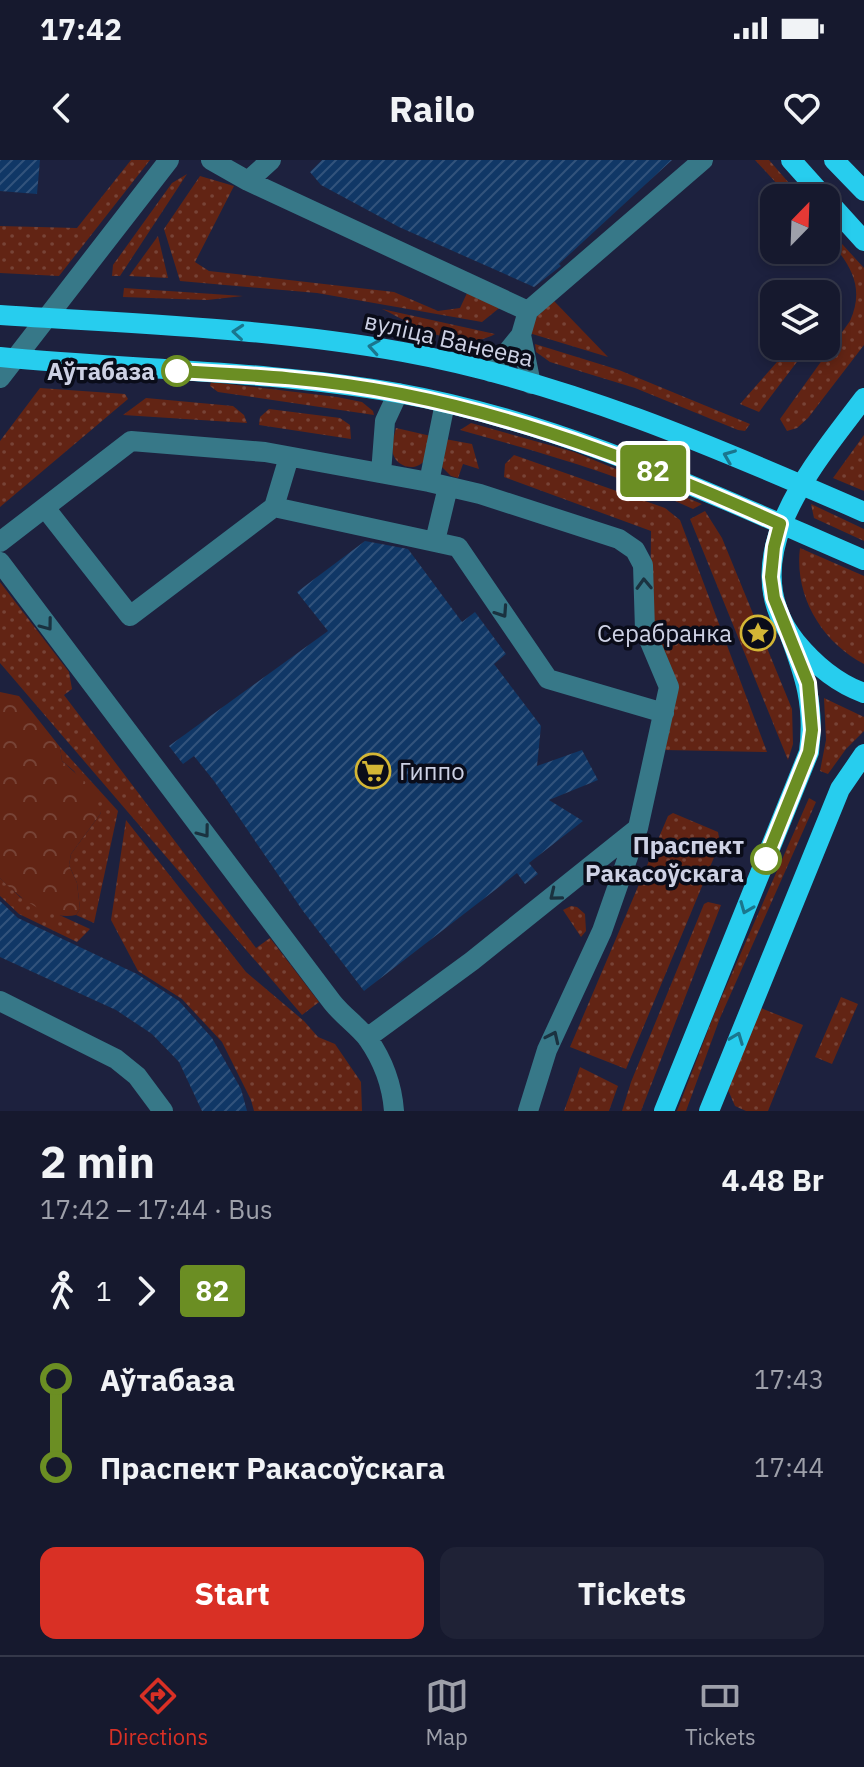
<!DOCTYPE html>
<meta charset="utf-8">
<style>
:root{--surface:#16192e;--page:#1f2236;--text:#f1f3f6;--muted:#9ea0aa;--line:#35384a;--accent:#d93025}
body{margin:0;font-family:"IBM Plex Sans",sans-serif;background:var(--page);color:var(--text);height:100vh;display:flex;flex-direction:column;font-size:30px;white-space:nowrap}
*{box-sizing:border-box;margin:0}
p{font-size:26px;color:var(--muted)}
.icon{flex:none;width:44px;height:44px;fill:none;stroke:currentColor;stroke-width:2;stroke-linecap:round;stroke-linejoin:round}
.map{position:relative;height:951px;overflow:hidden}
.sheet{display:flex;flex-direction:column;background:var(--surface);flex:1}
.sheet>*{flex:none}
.badge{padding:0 16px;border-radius:6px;font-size:28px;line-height:52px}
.needle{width:52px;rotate:23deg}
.controls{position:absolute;left:760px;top:24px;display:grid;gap:16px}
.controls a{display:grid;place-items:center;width:80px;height:80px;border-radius:16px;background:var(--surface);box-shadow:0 4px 12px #0003,0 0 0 2px var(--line);font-size:40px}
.map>.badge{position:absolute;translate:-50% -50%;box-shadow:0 0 0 4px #fff}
.legs{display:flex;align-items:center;gap:12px;height:88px;padding:0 40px;font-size:26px}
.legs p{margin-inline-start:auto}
.head{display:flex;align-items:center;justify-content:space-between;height:136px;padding:0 40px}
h1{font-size:44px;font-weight:700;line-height:60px}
.action{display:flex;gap:16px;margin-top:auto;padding:16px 40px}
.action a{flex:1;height:92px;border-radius:16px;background:var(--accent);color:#fff;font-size:32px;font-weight:700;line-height:92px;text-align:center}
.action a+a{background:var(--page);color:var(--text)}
ul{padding:0 40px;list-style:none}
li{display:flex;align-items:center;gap:28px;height:88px;font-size:30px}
li i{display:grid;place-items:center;width:12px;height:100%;margin:0 10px;background:currentColor}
li i::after{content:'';width:20px;height:20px;margin:-10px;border:6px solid;border-radius:50%;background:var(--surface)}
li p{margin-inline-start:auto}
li:first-child i{background:linear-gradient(#0000 50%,currentColor 0)}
li:last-child i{background:linear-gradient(currentColor 50%,#0000 0)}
.status{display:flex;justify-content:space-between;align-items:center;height:56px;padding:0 40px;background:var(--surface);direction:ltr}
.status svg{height:22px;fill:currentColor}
header{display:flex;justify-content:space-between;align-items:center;height:104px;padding:0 40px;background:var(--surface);font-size:36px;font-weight:700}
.menu{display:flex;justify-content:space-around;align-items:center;height:112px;border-top:2px solid var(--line);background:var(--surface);font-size:22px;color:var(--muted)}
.menu a{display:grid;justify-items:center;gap:4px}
.menu .current{color:var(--accent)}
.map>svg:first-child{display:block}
.grass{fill:url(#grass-dots)}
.forest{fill:url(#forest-crowns)}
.building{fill:url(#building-hatch)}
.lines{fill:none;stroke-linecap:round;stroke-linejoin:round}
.minor{stroke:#377888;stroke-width:20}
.major{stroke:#27cdee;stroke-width:20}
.oneway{stroke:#1a768e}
.oneway2{stroke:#1a3240}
.line-1-casing{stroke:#fff;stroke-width:18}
.line-1{stroke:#6b8e23;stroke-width:12}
.stop-1-dot{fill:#fff;stroke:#6b8e23;stroke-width:4}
.labels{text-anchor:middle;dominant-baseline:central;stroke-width:7;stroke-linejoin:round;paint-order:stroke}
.street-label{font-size:24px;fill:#cdd1e4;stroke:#0a0c19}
.stop-label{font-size:24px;font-weight:bold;fill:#cdd1e4;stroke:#0a0c19;text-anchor:end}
.poi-label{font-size:24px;fill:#cdd1e4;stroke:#0a0c19;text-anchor:end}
</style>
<div class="status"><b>17:42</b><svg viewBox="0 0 49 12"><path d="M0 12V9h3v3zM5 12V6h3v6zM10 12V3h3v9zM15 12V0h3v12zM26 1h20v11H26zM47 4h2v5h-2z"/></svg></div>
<header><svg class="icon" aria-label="back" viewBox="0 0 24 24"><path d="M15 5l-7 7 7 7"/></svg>Railo<svg class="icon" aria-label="heart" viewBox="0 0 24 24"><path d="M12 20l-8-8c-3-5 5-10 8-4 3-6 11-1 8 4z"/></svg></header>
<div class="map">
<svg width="864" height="951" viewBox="0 0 864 951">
<defs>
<pattern id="grass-dots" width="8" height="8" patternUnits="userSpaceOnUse" patternTransform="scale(2)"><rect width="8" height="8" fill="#622414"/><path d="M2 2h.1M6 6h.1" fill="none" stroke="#774336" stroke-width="1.8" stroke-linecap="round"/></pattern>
<pattern id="forest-crowns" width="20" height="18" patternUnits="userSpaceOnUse" patternTransform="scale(2)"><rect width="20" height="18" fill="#622414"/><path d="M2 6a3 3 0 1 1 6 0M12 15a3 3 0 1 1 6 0" fill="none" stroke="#774336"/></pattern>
<pattern id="building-hatch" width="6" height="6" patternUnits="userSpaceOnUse" patternTransform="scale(2)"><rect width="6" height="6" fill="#103766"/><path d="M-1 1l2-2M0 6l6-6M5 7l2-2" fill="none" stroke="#32537c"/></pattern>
</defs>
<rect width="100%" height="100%" fill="#1d213e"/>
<path class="grass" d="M131 0H150L59 116 0 113V66L77 68Z
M755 0H769L802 38H790Z
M187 14 120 116H112L113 105 172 23Z
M200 16 234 26 195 102 209 111 394 132 438 151 460 148 468 131 503 145 482 162 317 133 180 121 164 69Z
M832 73 864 108V185L808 258 797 268 787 271 780 259 850 161C864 130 853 107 831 83Z
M158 76 168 118 129 116Z
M124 128 243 136 207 140 123 137Z
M554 141 608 197 529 173 537 156Z
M382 149 495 174C459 194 415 165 382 149Z
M535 184 619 210 750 264 745 271 738 270 635 228 550 202 536 192Z
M791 186H809L759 252 740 244Z
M211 222 337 237 362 242 373 251 374 255 218 232 210 226Z
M40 228 125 234 128 239 0 347V281Z
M146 238 233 246 244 255 247 263 123 255Z
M269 249 340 258 350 265 351 279 259 265 260 257Z
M471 263 574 292 702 344 693 349C619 314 539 292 460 270Z
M396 268 431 276C429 284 429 294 424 301 415 312 397 307 393 294 391 286 394 276 396 268Z
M864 275V331L833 318Z
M445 279 472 284 479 309 463 304 458 318 451 316 442 307Z
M514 295 665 348 680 360 767 592 664 590 674 524 650 466 651 371 504 317 505 304Z
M811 344 864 369V381L814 358Z
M705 351 722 378 792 549 793 584 788 600 690 359Z
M800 388 864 416V504C821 482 794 435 800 388Z
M0 422 69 512 72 529 64 535 256 788 270 778 319 842 302 855 0 503Z
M824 538 864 557V571L846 589 828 614 820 611 826 580Z
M60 587 118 651 94 763 76 755 80 749 77 723 69 705 71 694 101 653 74 611 62 601Z
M809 638 816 642 720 858 686 951H677L715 852Z
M673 653 718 672 720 683 626 909 570 887 668 656Z
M126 660 246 812 304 861 318 877 335 884 361 922 362 951H254L251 940 222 882 182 839 138 811 111 760Z
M0 718 20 737 90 769 77 782 19 754 0 736Z
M708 742 721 745 641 951H622L631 922 704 744Z
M571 746 577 747 585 754 586 771 581 777 563 750Z
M841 837 858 844 832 904 815 897Z
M761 848 803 865 768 951H746L735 946 728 930Z
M580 907 618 926 609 951H564Z"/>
<path class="forest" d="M0 532 19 536 33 553 60 587 62 601 93 629 101 653 71 694 69 705 77 723 80 749 76 755C48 761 18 737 0 718Z"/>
<path class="building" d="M0 0H40L37 34 0 31Z
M322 0H672L559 104 561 106 534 127 399 67 321 25 310 12Z
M365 381 408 389 462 462 475 452 506 494 494 504 541 566 537 606 582 590 598 620 549 640 583 661 529 703 538 714 525 724 517 713 364 831 303 751 214 621 194 596 183 604 169 586 328 471 297 432Z
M0 741 18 758 137 814 179 841 212 878 241 929 247 951H202L179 902 152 874 116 850 0 797Z"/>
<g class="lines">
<path class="minor" d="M211 0 248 21 528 151
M248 21 271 0
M521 175 531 224
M491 212 521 175 528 151 703 0
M0 218 169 0
M381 313 385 261 398 233
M429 322 445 243
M274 347 458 387 548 519 664 553
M46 349 130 456 274 347 289 297
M435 381 448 327
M0 382 131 281 265 292 429 322 480 334 619 379 635 390 643 405 645 470 669 527 638 668 602 771 547 890 528 951
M0 402 332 842C343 856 358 866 368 879 384 902 392 924 394 951
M0 841 116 899 137 916 163 951
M367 878 472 801 638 668"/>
<path class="major" d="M791 0 825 38
M834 0 864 31
M826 39 864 81
M0 155C134 164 270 168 403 192 563 221 716 287 864 352
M0 197C132 210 266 210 398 233 561 262 713 335 864 400
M864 238C815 303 729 400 796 482 815 505 836 523 864 533
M664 951 809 592C815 545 805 516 789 473
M709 951 840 629 864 594"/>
</g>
<defs><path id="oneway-chevron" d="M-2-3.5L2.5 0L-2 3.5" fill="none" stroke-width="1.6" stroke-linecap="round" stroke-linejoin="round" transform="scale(2)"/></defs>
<g class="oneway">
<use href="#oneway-chevron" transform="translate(238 172) rotate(-175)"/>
<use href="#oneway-chevron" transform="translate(374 187) rotate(-171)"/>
<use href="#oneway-chevron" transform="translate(729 296) rotate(-158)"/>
<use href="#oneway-chevron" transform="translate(746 748) rotate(112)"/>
<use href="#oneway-chevron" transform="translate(737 878) rotate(-69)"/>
</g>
<g class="oneway2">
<use href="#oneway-chevron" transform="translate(644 424) rotate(-92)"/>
<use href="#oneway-chevron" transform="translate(502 452) rotate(56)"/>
<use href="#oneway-chevron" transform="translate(47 465) rotate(53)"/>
<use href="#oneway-chevron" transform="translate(204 672) rotate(53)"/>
<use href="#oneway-chevron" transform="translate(555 735) rotate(141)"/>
<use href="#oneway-chevron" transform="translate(553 877) rotate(-65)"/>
</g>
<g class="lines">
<g class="line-1-casing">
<path id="line-1" d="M177 211C252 215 327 219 401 234 533 260 658 309 780 364L774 387 771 417 774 438 808 523 812 570 809 592 766 699"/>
</g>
<use href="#line-1" class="line-1"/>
</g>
<defs>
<g id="sight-ring" transform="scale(1.8)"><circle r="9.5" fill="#0a0c19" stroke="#d3b635" stroke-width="1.5"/><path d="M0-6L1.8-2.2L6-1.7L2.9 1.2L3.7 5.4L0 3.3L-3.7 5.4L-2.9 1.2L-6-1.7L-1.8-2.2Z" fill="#d3b635"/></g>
<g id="supermarket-ring" transform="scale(1.8)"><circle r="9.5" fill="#0a0c19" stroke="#d3b635" stroke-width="1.5"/><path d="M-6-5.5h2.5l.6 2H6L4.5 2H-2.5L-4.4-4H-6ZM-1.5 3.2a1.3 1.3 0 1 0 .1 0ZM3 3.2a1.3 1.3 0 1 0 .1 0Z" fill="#d3b635"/></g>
</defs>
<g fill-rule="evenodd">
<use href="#sight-ring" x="758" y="473"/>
<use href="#supermarket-ring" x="373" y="611"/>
</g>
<g class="stop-1-dot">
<circle cx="177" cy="211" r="14"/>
<circle cx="766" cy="699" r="14"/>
</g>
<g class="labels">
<g class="street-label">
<text transform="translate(449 179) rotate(13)">вуліца Ванеева</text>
</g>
<g class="stop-label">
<text x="155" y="211">Аўтабаза</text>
<text x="744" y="685">Праспект<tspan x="744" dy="28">Ракасоўскага</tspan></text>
</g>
<g class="poi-label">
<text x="732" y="473">Серабранка</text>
<text x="399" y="611" text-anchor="start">Гиппо</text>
</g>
</g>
</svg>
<div class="controls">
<a><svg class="needle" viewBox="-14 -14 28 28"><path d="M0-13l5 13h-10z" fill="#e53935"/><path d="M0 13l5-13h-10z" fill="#9ea0aa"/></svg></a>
<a><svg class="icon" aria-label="layers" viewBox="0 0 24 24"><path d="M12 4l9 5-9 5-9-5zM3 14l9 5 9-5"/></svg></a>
</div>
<b class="badge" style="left:653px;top:311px;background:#6b8e23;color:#fff">82</b>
</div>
<section class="sheet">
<div class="head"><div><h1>2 min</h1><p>17:42 – 17:44 · Bus</p></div><b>4.48 Br</b></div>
<div class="legs"><svg class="icon" aria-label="walk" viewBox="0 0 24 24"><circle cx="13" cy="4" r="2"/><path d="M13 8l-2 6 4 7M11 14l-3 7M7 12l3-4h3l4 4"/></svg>1<svg class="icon" aria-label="forward" viewBox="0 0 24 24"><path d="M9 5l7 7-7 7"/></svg><b class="badge" style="background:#6b8e23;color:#fff">82</b></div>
<ul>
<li><i style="color:#6b8e23"></i><b>Аўтабаза</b><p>17:43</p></li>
<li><i style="color:#6b8e23"></i><b>Праспект Ракасоўскага</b><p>17:44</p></li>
</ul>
<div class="action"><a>Start</a><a>Tickets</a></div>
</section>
<nav class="menu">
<a class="current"><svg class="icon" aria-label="directions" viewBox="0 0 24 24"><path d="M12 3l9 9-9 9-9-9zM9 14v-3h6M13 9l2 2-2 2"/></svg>Directions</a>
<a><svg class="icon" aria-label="map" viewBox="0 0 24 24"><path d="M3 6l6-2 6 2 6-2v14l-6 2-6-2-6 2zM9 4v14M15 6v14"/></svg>Map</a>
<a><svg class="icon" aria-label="tickets" viewBox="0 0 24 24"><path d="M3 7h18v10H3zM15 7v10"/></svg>Tickets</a>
</nav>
